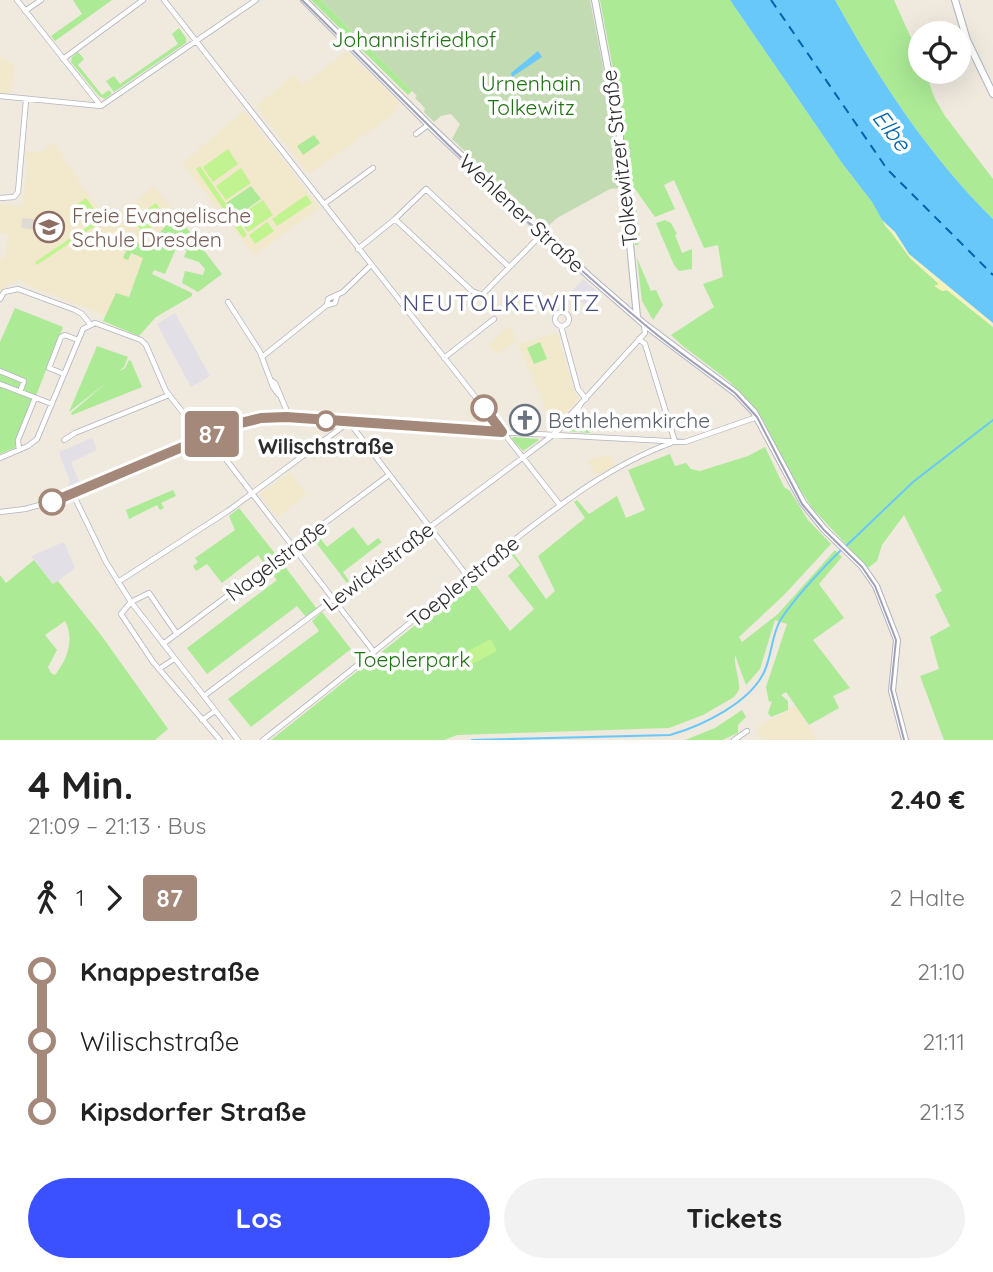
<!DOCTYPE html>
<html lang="de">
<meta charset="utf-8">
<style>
:root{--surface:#fff;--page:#f2f2f2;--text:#222;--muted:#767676;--accent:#3b51ff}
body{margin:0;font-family:Quicksand,sans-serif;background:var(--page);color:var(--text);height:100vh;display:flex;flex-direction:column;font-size:26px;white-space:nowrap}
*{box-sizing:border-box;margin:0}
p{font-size:23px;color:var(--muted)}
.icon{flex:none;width:38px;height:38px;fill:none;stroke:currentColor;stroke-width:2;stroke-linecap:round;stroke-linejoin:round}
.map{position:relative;height:740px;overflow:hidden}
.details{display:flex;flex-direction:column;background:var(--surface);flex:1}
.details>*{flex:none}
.badge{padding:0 14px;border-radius:5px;font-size:24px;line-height:46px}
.buttons{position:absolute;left:908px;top:21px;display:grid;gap:14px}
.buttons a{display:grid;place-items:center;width:63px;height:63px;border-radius:50%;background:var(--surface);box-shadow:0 7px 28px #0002;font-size:35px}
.map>.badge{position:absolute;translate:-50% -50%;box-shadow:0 0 0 4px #fff}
.legs{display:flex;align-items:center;gap:10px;height:77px;padding:0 28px;font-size:23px}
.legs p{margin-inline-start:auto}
.head{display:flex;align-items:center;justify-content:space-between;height:119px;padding:0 28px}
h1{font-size:38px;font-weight:700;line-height:52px}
.cta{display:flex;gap:14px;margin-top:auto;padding:14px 28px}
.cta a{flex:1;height:80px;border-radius:42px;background:var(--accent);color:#fff;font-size:28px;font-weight:700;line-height:80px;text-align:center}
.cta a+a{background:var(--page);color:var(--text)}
ul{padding:0 28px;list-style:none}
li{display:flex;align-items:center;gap:24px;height:70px;font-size:26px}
li i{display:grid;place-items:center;width:10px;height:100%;margin:0 9px;background:currentColor}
li i::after{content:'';width:18px;height:18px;margin:-9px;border:5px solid;border-radius:50%;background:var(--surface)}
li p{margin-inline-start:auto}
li:first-child i{background:linear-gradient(#0000 50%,currentColor 0)}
li:last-child i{background:linear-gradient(currentColor 50%,#0000 0)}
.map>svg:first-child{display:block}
.industrial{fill:#e2dfe7}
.education{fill:#f2e8cc}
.green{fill:#acea96;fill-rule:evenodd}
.sand{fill:#f6f2be}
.cemetery{fill:#c3dbb3}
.pitch{fill:#c1f390}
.plaza{fill:#dfdcd5}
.water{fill:#68c8fa}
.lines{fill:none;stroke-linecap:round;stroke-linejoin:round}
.stream{stroke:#68c8fa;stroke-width:2}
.ferry{stroke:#0164ac;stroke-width:2;stroke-dasharray:9 7;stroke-linecap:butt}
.minor-casing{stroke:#b2b3c1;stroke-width:6}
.secondary-casing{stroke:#b2b3c1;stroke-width:8}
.minor{stroke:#fff;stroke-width:4.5}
.secondary{stroke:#fff;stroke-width:6}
.tram{stroke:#a0a1b8;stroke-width:2}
.line-1-casing{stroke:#fff;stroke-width:16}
.line-1{stroke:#a4897a;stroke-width:10}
.stop-1-dot{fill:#fff;stroke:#a4897a;stroke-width:3.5}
.labels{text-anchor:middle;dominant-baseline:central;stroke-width:7;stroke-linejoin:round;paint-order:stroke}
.park-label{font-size:21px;fill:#207214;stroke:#fff}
.street-label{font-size:21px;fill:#2c2c2c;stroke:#fff}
.education-label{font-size:21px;fill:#785e54;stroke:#fff;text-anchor:start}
.worship-label{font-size:21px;fill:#5b616d;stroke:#fff;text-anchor:start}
.stop-label{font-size:21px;font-weight:bold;fill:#2c2c2c;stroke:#fff}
.water-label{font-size:23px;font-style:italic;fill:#0164ac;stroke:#fff}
.neighbourhood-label{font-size:23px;letter-spacing:2px;fill:#484e82;stroke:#fff}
</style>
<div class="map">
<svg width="993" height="740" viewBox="0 0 993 740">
<rect width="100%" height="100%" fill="#efe9de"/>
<path class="industrial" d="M583 279 598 292 585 305 571 292Z
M175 313 210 376 191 387 157 324Z
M92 438 97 450 71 462 80 484 71 488 68 486 70 482 59 452Z
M64 542 75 568 54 584 31 556Z"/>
<path class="education" d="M346 51 398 101 397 109 392 115 309 174 256 106 292 76H295L302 84 335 61Z
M0 57 14 64 11 94 0 93Z
M244 110 320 208 254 255 182 164Z
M54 143 106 221 135 202 154 186 176 214 148 246 128 297 116 293 107 316 25 284 20 278 0 291V259H5L8 234 0 233V204L23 206 25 189 23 184 26 181 28 159 25 156 26 151 39 152Z
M510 325 517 341 496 354 488 345Z
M557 333 574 390 579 399 555 425 549 417 518 344Z
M610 455 615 466 596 476 587 460Z
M290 472 306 495 277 517 260 494Z
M797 705 817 740H762L756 728Z"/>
<path class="green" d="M73 0H112L55 41 51 36 82 14Z
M311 0H321L412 91 408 95Z
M600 0H730L842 163 872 202 886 227 896 237 910 258 939 284 942 291 947 290 993 327V740H944L920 676 939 669 930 637 950 626 935 595 942 591 904 515 882 545 877 561 868 568 813 509 794 480 762 418 751 403 729 381 683 346 671 335 714 307 703 284 723 277 718 245 704 248 674 180 664 185 675 209 655 217 628 179 621 111Z
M835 0H894L919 56 920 72H925L935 99 945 116 993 179V219C929 156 878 78 835 0Z
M179 28 186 38V43L114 92 106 81 114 76 120 84 178 44 172 34Z
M78 52 84 59 78 65 102 95 109 90 112 94 105 99 99 96 71 62 72 57Z
M314 135 320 143 303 155 297 146Z
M251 186 261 199 236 217 226 203Z
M629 194 635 198 640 240 638 245H635Z
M176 214 222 274 198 292 182 283 185 271 203 275 205 269 199 262 184 257 187 250 173 245 175 251 165 274 154 270 152 274 192 293V296L156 317 139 336 103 321 116 293 129 297 143 258 131 253 128 260 123 258 126 251 145 239 150 244Z
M665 220 671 223 677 234 675 235 682 253 692 249V269L679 271 674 265 656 223Z
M637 258 651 291 656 290 663 305 653 320 642 301Z
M15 308 63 327 17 444 15 448 0 454V342Z
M540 342 547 359 534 364 527 348Z
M97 346 128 357 124 367 118 372 125 368 129 360 131 361 142 387 72 415 71 413 106 383 69 412Z
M581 411 592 420 590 433 565 431Z
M513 437 538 439 539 440 523 451 512 439Z
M765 447 784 487 790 491 808 520 831 544 784 595 739 637 742 642 778 614 835 550 842 557 819 584 844 618 813 640 850 688 833 696 839 708 809 725 786 692 781 695 788 701V710L771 717 768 713 772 701 769 702 766 687 787 624 775 620 760 669 746 685 735 655C734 668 740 678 739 690L734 697 703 715 669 728 457 735 444 740H271L472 580 510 631 534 609 508 576 520 565 510 553 512 551 546 599 555 591 538 556 585 518 574 502 577 500 589 514 617 496 626 518 645 510 628 470 670 454 675 466 686 463 691 469 700 471 748 456Z
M173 490 176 496 161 503 164 508 160 510 157 505 129 519 126 510Z
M239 508 277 556 265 565 258 555 222 583 207 564 196 571 193 566 198 562 195 558 235 530 229 516Z
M353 527 368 546 378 538 382 542 343 572 349 581 347 583 314 540 319 537 327 547Z
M34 560 53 584 58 581 101 635 168 729 155 740H0V575L6 583ZM65 621C75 639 67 660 55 675L51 673 48 667 57 650 45 635Z
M280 560 317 609 306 617 297 606 207 674 187 648 277 580 268 569Z
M322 612 351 649 251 727 228 699 319 631 312 621Z
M742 710 746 717 738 725V733L722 740H685L715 728Z"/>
<path class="sand" d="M882 220 895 232 909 254 989 320 993 327 947 290 942 291 934 286 939 284 910 258Z"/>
<path class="cemetery" d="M321 0H590L612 113 620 188 610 189 557 218 546 228 452 139 460 124 451 114 441 116 434 122 424 112 425 108 415 98 417 96Z"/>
<path class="pitch" d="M228 149 238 164 213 182 203 167Z
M200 166 247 235 243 238 196 169Z
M241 168 251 183 226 200 216 186Z
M306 195 312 203 277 226 272 219Z
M86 198 99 216 88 223 76 205Z
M263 200 273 215 248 232 237 217Z
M156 203 166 217 142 233 133 219Z
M99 219 101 222 37 265 35 262Z
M267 222 274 231 255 244 249 235Z
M491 639 497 651 463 669 456 657Z"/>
<path class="plaza" d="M22 218 45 220 44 231 21 228Z"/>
<path class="water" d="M730 0H835C878 78 929 156 993 219V323L909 254 895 232 882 220 872 202 842 163Z
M538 51 542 57 512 77 511 73Z"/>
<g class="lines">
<path class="stream" d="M845 547 913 482 993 420
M472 740 670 735C702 726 752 702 765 670 772 654 772 633 781 619 797 595 820 571 841 550"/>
<path class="ferry" d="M771 0 887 169 993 275"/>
<g class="minor-casing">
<path id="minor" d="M17 0 100 105
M164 0 560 505
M25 11 41 0
M63 59 143 0
M0 96 101 106 256 0
M416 134 428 125
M0 198 14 197 18 192 26 100
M324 204 373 168
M395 219 472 291 482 295 543 233
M358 249 395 219 426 189 509 267
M0 299 4 292 18 289 75 310 82 314 90 324
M228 302 260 352 273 387 278 394
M327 305 328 299 343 292 371 265
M555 319a7 7 0 1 1 14 0a7 7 0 1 1-14 0Z
M561 326 578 389 586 399
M639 339 645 344 675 442
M262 357 327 305 335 303 337 296
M444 358 494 319
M0 371 24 381 20 392
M64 374 49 368 61 337 65 335 78 340
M272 381 275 383 286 409V417
M0 384 52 404
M564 422 645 333 644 324
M208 436 374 652
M64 440 75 433 169 395
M19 450 18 440 35 398
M0 458 28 446 37 439 83 329 95 323 141 340 146 345 166 391 203 438
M73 494 106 562 131 602 238 740
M0 512 25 509 51 502 224 429 247 421 286 417 388 426 685 442 757 417
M118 582 228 511 349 422 468 577
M177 634 149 593 131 602 121 614 153 662 220 740
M163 644 389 475
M159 669 174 659
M204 696 553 435 575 415 580 405
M202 720 215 711
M263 740C342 679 418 615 496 554 551 512 605 467 671 443
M734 740 747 731"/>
</g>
<g class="secondary-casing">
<path id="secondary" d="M304 0 432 128 590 277 644 324 736 393 754 412 803 503 824 529 862 566 876 586 897 640 892 691 905 740
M595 0 619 128 637 317
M955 0 967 40 993 94"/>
</g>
<use href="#minor" class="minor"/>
<use href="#secondary" class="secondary"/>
<path class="tram" d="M302 0C412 108 519 220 638 319 669 346 703 369 735 393L757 417 802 504 824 530 862 567 875 586 896 640 891 689 904 740"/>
</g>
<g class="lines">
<g class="line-1-casing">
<path id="line-1" d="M52 502 237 424 261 418 286 417 502 432 484 408"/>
</g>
<use href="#line-1" class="line-1"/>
</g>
<defs>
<g id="school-ring" transform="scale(1.575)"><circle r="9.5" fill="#fff" stroke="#8d6e63" stroke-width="1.5"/><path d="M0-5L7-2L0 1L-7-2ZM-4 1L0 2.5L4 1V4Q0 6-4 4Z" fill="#8d6e63"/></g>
<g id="church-ring" transform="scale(1.575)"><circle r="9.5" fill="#fff" stroke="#6b7280" stroke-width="1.5"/><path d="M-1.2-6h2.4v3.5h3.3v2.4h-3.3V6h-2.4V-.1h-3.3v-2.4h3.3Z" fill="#6b7280"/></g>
</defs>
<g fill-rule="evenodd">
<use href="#school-ring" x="49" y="227"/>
<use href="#church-ring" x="525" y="420"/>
</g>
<g class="stop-1-dot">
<circle cx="484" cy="408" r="12"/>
<circle cx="326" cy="421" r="9"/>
<circle cx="52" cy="502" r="12"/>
</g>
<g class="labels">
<g class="park-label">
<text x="414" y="39">Johannisfriedhof</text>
<text x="531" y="83">Urnenhain<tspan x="531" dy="24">Tolkewitz</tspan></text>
<text x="412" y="659">Toeplerpark</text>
</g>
<g class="street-label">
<text transform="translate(619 158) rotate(-97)">Tolkewitzer Straße</text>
<text transform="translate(522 213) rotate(43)">Wehlener Straße</text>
<text transform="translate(276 560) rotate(-37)">Nagelstraße</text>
<text transform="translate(378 566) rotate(-37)">Lewickistraße</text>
<text transform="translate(463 581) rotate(-38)">Toeplerstraße</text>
</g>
<g class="education-label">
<text x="72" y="215">Freie Evangelische<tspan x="72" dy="24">Schule Dresden</tspan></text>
</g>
<g class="worship-label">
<text x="548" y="420">Bethlehemkirche</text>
</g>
<g class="stop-label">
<text x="326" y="446">Wilischstraße</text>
</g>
<g class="water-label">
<text transform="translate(892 130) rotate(52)">Elbe</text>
</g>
<g class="neighbourhood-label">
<text x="502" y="302">NEUTOLKEWITZ</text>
</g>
</g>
</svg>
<div class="buttons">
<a><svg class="icon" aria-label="locate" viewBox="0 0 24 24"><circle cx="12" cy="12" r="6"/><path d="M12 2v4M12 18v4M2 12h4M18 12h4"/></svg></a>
</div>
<b class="badge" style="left:212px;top:434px;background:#a4897a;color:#fff">87</b>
</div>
<section class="details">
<div class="head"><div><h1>4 Min.</h1><p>21:09 – 21:13 · Bus</p></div><b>2.40 €</b></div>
<div class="legs"><svg class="icon" aria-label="walk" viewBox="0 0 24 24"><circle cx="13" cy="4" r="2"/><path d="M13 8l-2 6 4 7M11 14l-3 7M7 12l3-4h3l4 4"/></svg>1<svg class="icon" aria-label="forward" viewBox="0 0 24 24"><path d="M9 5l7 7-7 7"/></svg><b class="badge" style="background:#a4897a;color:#fff">87</b><p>2 Halte</p></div>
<ul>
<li><i style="color:#a4897a"></i><b>Knappestraße</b><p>21:10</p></li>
<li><i style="color:#a4897a"></i><span>Wilischstraße</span><p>21:11</p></li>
<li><i style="color:#a4897a"></i><b>Kipsdorfer Straße</b><p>21:13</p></li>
</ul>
<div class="cta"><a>Los</a><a>Tickets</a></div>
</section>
